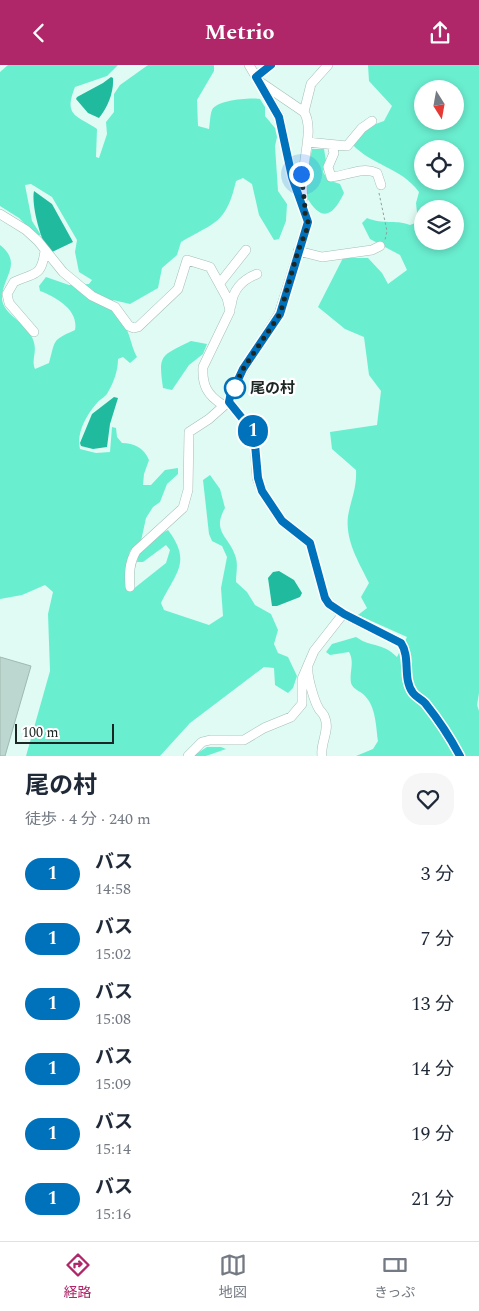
<!DOCTYPE html>
<html lang="ja">
<meta charset="utf-8">
<style>
:root{--surface:#fff;--page:#f6f6f7;--text:#1f2937;--muted:#747a83;--line:#e0e1e3;--accent:#af2669}
body{margin:0;font-family:Spectral,"Noto Sans JP",serif;background:var(--page);color:var(--text);height:100vh;display:flex;flex-direction:column;font-size:19px;white-space:nowrap}
*{box-sizing:border-box;margin:0}
p{font-size:16px;color:var(--muted)}
.icon{flex:none;width:28px;height:28px;fill:none;stroke:currentColor;stroke-width:2;stroke-linecap:round;stroke-linejoin:round}
.map{position:relative;height:691px;overflow:hidden}
.drawer{display:flex;flex-direction:column;background:var(--surface);flex:1}
.drawer>*{flex:none}
.badge{padding:0 10px;border-radius:16px;font-size:18px;line-height:32px}
.needle{width:32px;rotate:169deg}
.tools{position:absolute;left:414px;top:15px;display:grid;gap:10px}
.tools a{display:grid;place-items:center;width:50px;height:50px;border-radius:50%;background:var(--surface);box-shadow:0 2px 8px #0003;font-size:25px}
.scale{position:absolute;left:15px;bottom:12px;width:99px;box-sizing:border-box;padding-left:5px;border:2px solid #1c2623;border-top:0;font-size:14px;line-height:18px;white-space:nowrap;color:#1c2623;-webkit-text-stroke:4px #fff;paint-order:stroke}
.you{position:absolute;width:25px;height:25px;margin:-12px;border:4px solid #fff;border-radius:50%;background:#1a73e8;box-shadow:0 0 0 8px #1a73e833}
.map>.badge{position:absolute;translate:-50% -50%;box-shadow:0 0 0 2px #fff}
.round{display:grid;place-items:center;flex:none;width:52px;height:52px;border-radius:20px;background:var(--page)}
.head{display:flex;align-items:center;justify-content:space-between;height:85px;padding:0 25px}
h1{font-size:24px;font-weight:700;line-height:38px}
ul{padding:0;list-style:none}
li{display:flex;align-items:center;gap:15px;height:65px;padding:0 25px}
li div{flex:1}
li b{display:block;font-size:19px}
li em{font-style:normal}
li .badge{min-width:55px;font-weight:700;text-align:center}
header{display:flex;justify-content:space-between;align-items:center;height:65px;padding:0 25px;background:var(--accent);color:#fff;font-size:22px;font-weight:700}
.tab-bar{display:flex;justify-content:space-around;align-items:center;height:70px;border-top:1px solid var(--line);background:var(--surface);font-size:14px;color:var(--muted)}
.tab-bar a{display:grid;justify-items:center;gap:2px}
.tab-bar .current{color:var(--accent)}
.map>svg:first-child{display:block}
.green{fill:#6aeed0;fill-rule:evenodd}
.water{fill:#20bb9f}
.building{fill:#bcd7cf;stroke:#9fb9b2}
.lines{fill:none;stroke-linecap:round;stroke-linejoin:round}
.minor-casing{stroke:#a4beb7;stroke-width:10}
.path{stroke:#8da19b;stroke-width:1;stroke-dasharray:2.5 2.5;stroke-linecap:butt}
.minor{stroke:#fff;stroke-width:9}
.line-casing{stroke:#fff;stroke-width:11}
.line{stroke:#0072bc;stroke-width:8}
.walk{stroke:#1c2623;stroke-width:5;stroke-dasharray:0 9}
.stop-dot{fill:#fff;stroke:#0072bc;stroke-width:2.5}
.labels{text-anchor:middle;dominant-baseline:central;stroke-width:4.5;stroke-linejoin:round;paint-order:stroke}
.stop-label{font-size:15px;font-weight:bold;fill:#1c2623;stroke:#fff;text-anchor:start}
</style>
<header><svg class="icon" aria-label="back" viewBox="0 0 24 24"><path d="M15 5l-7 7 7 7"/></svg>Metrio<svg class="icon" aria-label="share" viewBox="0 0 24 24"><path d="M12 15V3M7 8l5-5 5 5M5 13v7h14v-7"/></svg></header>
<div class="map">
<svg width="479" height="691" viewBox="0 0 479 691">
<rect width="100%" height="100%" fill="#e0fbf3"/>
<path class="green" d="M8 0H118L107 11 75 22C63 52 77 50 97 64L96 92 99 93 107 69 106 57 114 47V29L120 20 148 0H214V6L197 35 198 61 209 64C210 58 210 50 212 45 216 35 251 32 260 34L265 42V51L275 63 277 72 275 81 278 126 287 139 286 156 279 174 274 175 259 150 252 119 243 113 236 116C226 159 215 157 181 177L177 190 162 203 158 223 130 239 113 235C115 246 122 254 127 265 131 274 132 283 137 292L130 298 123 292 118 294C118 305 114 317 108 327 106 332 100 334 97 338 86 350 76 369 80 384L96 388 110 387 112 362 116 363 117 372 122 378C134 378 144 383 149 395L144 409 143 420H151L165 405 178 403V409L167 419 160 437 153 442 146 453 141 476 130 486 127 503 132 525 166 498 170 485 166 480 143 497H137L138 490 159 470 168 465C192 497 176 507 161 538L164 545 209 560 223 551 221 523 227 492 222 481 212 476 209 469 203 415 210 410 220 424 225 443C211 468 230 471 236 493 238 500 236 509 236 517L247 527 255 540 271 549 278 565 274 579 278 588 288 592 297 611 293 623 288 628 275 620 274 603 264 602 190 658 160 691H26L50 606 48 549 53 527 45 520 22 530 0 534V180C24 199 1 213 2 234 3 248 22 256 29 267 41 285 30 292 35 304L49 298C56 274 51 276 75 265 79 245 56 232 40 226L39 221 46 212 69 220 89 219 92 215 79 207 75 187 77 175 52 132 31 119 25 120 32 156 41 170H36L19 153 0 141V7Z
M368 0H479V628L477 640 479 646V691H356L373 684 378 676C376 662 376 642 365 631 361 626 353 625 351 618 349 606 355 598 349 587L330 590 326 587 332 579 356 572C372 583 382 577 397 592L407 572 358 550 367 543 361 532 369 518C359 497 345 476 348 451 351 434 357 423 356 405L332 384 330 367 377 360 381 326 369 310 364 272 345 264 318 242 343 193H368L382 208 388 219 407 205 400 190 370 174 362 158 367 153C384 160 394 154 410 160L418 157 416 138 419 127C401 102 372 101 352 79L367 62 384 56 392 41 369 16ZM422 24H455V56H422ZM422 84H455V116H422ZM422 144H455V176H422Z
M312 84H324L326 96 323 107 328 115 340 119 344 128C332 153 321 157 306 131L307 109Z
M191 276 207 279 203 289 189 300 172 325 163 323C158 289 161 291 191 276Z
M207 682H221L226 684 206 691H193Z"/>
<path class="water" d="M111 12 113 13C114 27 108 42 99 53L88 48 76 34 77 32 103 18Z
M34 126 52 139 73 177 50 188C41 178 31 139 34 126Z
M114 332 118 333 110 359 107 382 93 384 81 381 80 378 92 349Z
M279 506 294 515 302 528 300 532 277 541H272L268 513 273 507Z"/>
<path class="building" d="M0 592 31 601 5 691H0Z"/>
<g class="lines">
<g class="minor-casing">
<path id="minor" d="M249 0 279 51 292 112 308 157 279 249 243 305 230 332 229 337 254 368 257 413 262 426 282 456 310 478 325 533 329 539 343 549 401 578C411 593 402 612 413 628 416 632 421 634 425 638 437 653 451 674 460 691
M256 11 271 0
M260 17 304 47C316 66 298 106 303 133
M304 47 311 19 328 0
M307 77 347 81 362 63 372 56
M332 80 334 88 328 102 331 112C347 111 362 101 377 108L381 120
M0 149 26 165 38 176 63 207 92 231 115 242 129 261 134 263 138 262 178 224 187 195 210 202 227 233 230 246 203 302C202 320 207 330 223 340
M298 186 322 192 372 185 380 181
M220 218 246 185
M231 241C233 224 242 215 257 209
M34 267 9 238 7 229 14 217C35 207 41 213 45 186
M130 522C129 509 129 498 136 486L183 443 188 425 189 367 209 354 227 338
M308 603C307 611 314 636 319 644 321 647 324 649 325 653 330 666 320 678 322 691
M188 691 202 677 210 675H244L264 663 291 652 302 639V614L314 586 343 549"/>
</g>
<path class="path" d="M379 128 387 166 385 175"/>
<use href="#minor" class="minor"/>
</g>
<g class="lines">
<g class="line-casing">
<path id="line" d="M271 0 256 12 279 52 292 112 308 157 280 249 243 304 230 332 229 337 254 368 258 413 262 426 282 456 310 478 325 533 329 539 344 549 401 578C411 593 402 613 413 628 416 632 421 634 425 638 437 653 451 674 460 691"/>
</g>
<use href="#line" class="line"/>
<path class="walk" d="M235 323 233 325 243 304 280 249 298 186 307 164 308 157 303 142 305 140 301 109"/>
</g>
<circle class="stop-dot" cx="235" cy="323" r="10"/>
<g class="labels">
<g class="stop-label">
<text x="250" y="323">尾の村</text>
</g>
</g>
</svg>
<div class="tools">
<a><svg class="needle" viewBox="-14 -14 28 28"><path d="M0-13l5 13h-10z" fill="#e53935"/><path d="M0 13l5-13h-10z" fill="#747a83"/></svg></a>
<a><svg class="icon" aria-label="locate" viewBox="0 0 24 24"><circle cx="12" cy="12" r="6"/><path d="M12 2v4M12 18v4M2 12h4M18 12h4"/></svg></a>
<a><svg class="icon" aria-label="layers" viewBox="0 0 24 24"><path d="M12 4l9 5-9 5-9-5zM3 14l9 5 9-5"/></svg></a>
</div>
<div class="scale">100 m</div>
<div class="you" style="left:301px;top:109px"></div>
<b class="badge" style="left:253px;top:366px;background:#0072bc;color:#fff">1</b>
</div>
<section class="drawer">
<div class="head"><div><h1>尾の村</h1><p>徒歩 · 4 分 · 240 m</p></div><a class="round"><svg class="icon" aria-label="heart" viewBox="0 0 24 24"><path d="M12 20l-8-8c-3-5 5-10 8-4 3-6 11-1 8 4z"/></svg></a></div>
<ul>
<li><span class="badge" style="background:#0072bc;color:#fff">1</span><div><b>バス</b><p>14:58</p></div><em>3 分</em></li>
<li><span class="badge" style="background:#0072bc;color:#fff">1</span><div><b>バス</b><p>15:02</p></div><em>7 分</em></li>
<li><span class="badge" style="background:#0072bc;color:#fff">1</span><div><b>バス</b><p>15:08</p></div><em>13 分</em></li>
<li><span class="badge" style="background:#0072bc;color:#fff">1</span><div><b>バス</b><p>15:09</p></div><em>14 分</em></li>
<li><span class="badge" style="background:#0072bc;color:#fff">1</span><div><b>バス</b><p>15:14</p></div><em>19 分</em></li>
<li><span class="badge" style="background:#0072bc;color:#fff">1</span><div><b>バス</b><p>15:16</p></div><em>21 分</em></li>
</ul>
</section>
<nav class="tab-bar">
<a class="current"><svg class="icon" aria-label="directions" viewBox="0 0 24 24"><path d="M12 3l9 9-9 9-9-9zM9 14v-3h6M13 9l2 2-2 2"/></svg>経路</a>
<a><svg class="icon" aria-label="map" viewBox="0 0 24 24"><path d="M3 6l6-2 6 2 6-2v14l-6 2-6-2-6 2zM9 4v14M15 6v14"/></svg>地図</a>
<a><svg class="icon" aria-label="tickets" viewBox="0 0 24 24"><path d="M3 7h18v10H3zM15 7v10"/></svg>きっぷ</a>
</nav>
